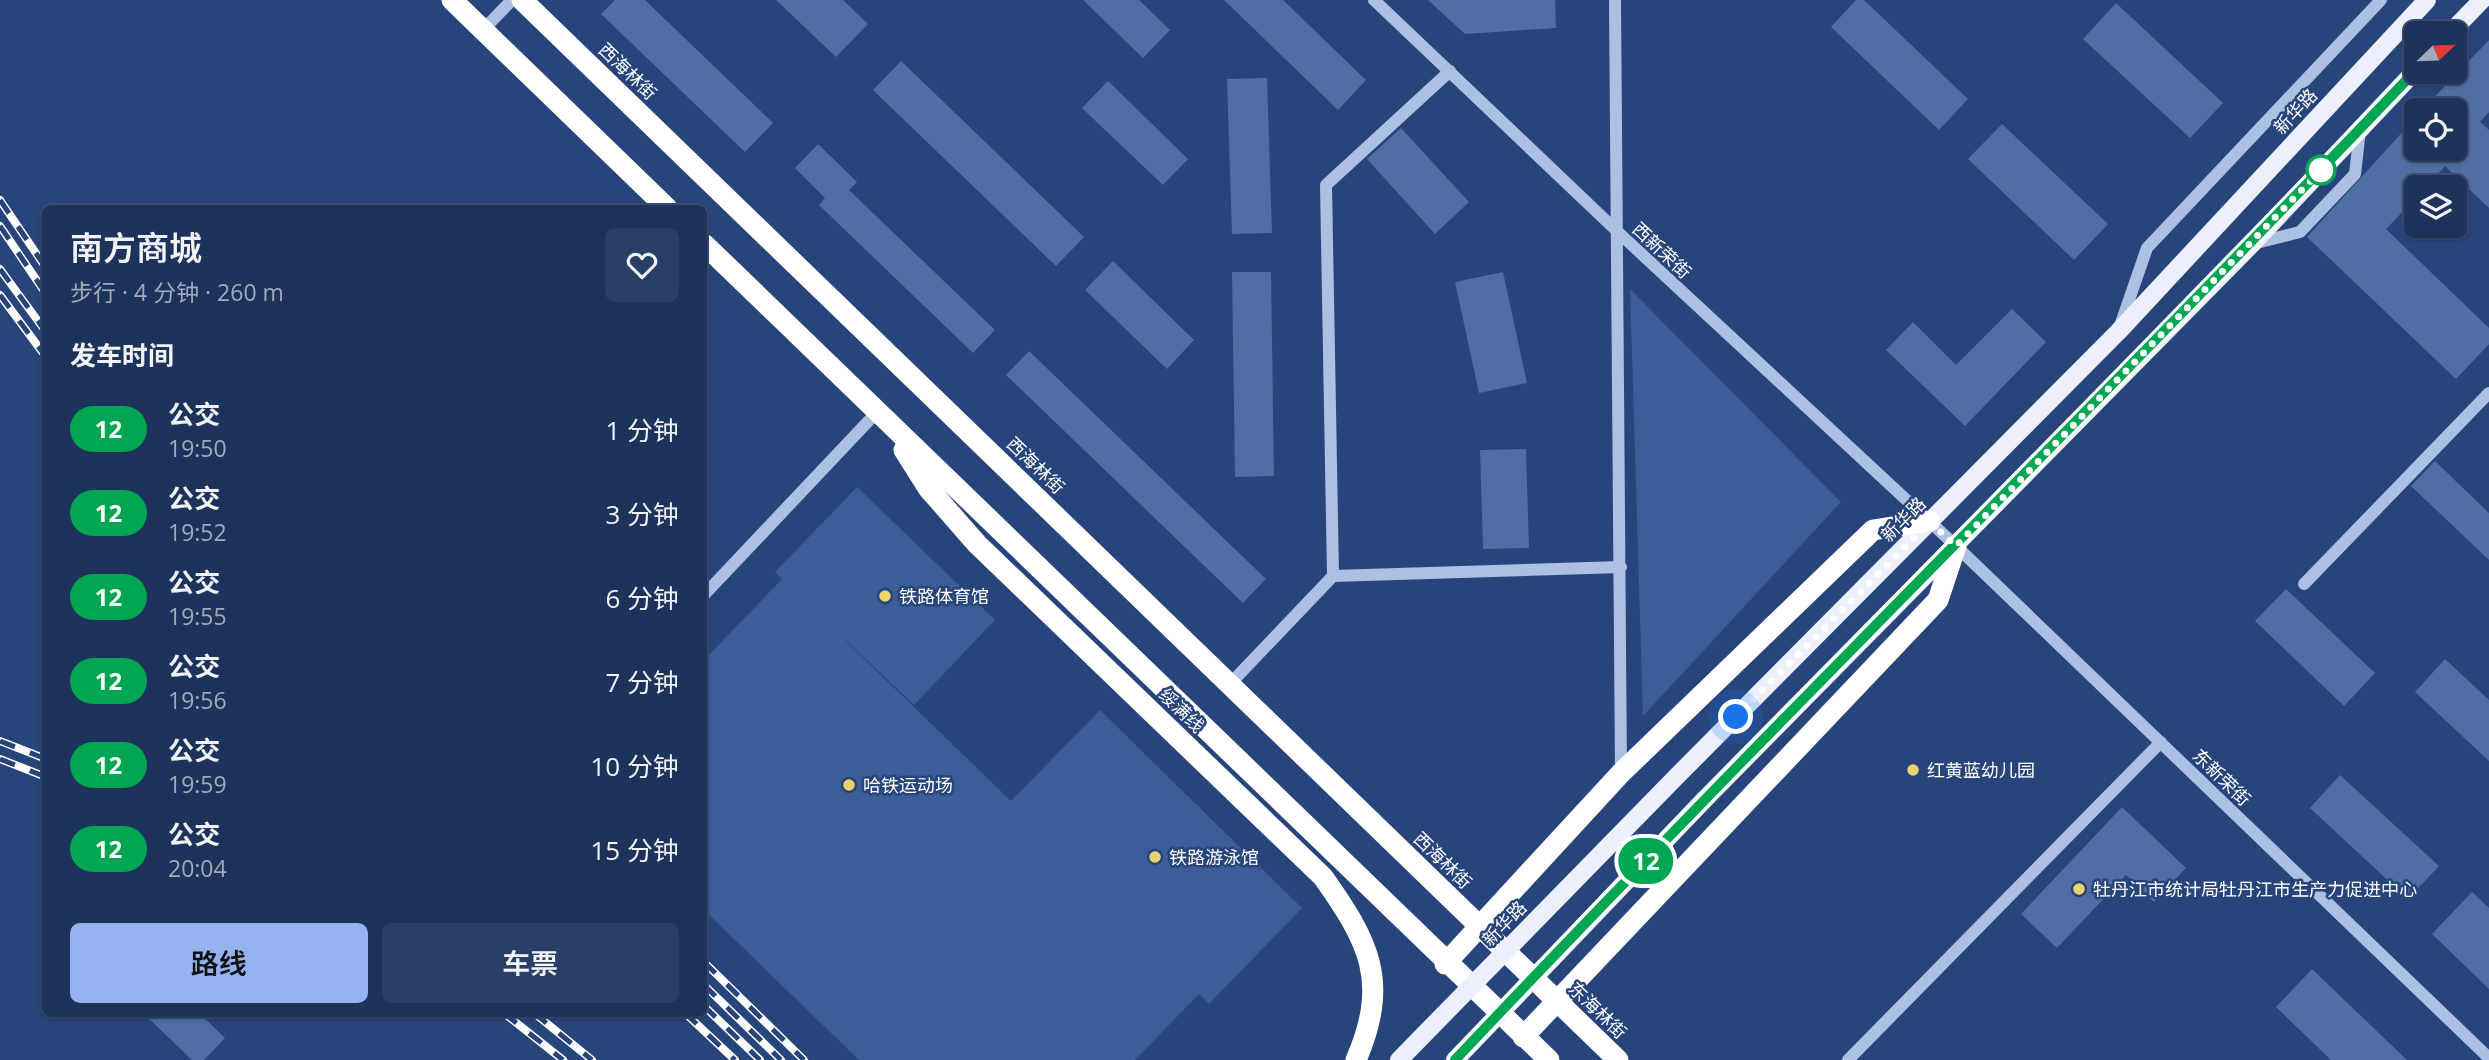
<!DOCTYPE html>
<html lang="zh">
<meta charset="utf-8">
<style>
:root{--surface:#1d335c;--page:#2a3f65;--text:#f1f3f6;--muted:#a0aabb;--line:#3b4e72;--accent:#95b2f1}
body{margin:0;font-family:"Open Sans","Noto Sans SC",sans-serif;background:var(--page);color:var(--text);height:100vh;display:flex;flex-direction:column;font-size:26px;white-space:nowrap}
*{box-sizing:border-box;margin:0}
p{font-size:23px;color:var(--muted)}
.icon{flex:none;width:38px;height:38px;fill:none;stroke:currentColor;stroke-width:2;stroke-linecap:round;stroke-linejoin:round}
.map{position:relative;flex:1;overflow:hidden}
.sheet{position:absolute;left:42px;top:205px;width:665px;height:812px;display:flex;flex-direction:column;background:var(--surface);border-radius:10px;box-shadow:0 2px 5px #0004,0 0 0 2px var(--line)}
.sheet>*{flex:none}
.badge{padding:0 14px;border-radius:23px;font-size:24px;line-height:46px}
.needle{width:46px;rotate:67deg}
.buttons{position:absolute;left:2404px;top:21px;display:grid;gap:14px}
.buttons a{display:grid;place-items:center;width:63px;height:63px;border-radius:10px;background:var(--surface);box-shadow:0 2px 5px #0004,0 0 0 2px var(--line);font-size:35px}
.you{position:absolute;width:35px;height:35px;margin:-18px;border:5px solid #fff;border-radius:50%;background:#1a73e8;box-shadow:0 0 0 10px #1a73e833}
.map>.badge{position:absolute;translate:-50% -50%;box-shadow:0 0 0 4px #fff}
h2{padding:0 28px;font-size:26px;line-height:63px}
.round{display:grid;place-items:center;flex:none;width:74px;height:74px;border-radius:10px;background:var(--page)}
.summary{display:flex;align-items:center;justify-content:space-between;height:119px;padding:0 28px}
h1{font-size:33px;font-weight:600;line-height:52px}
.button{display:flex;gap:14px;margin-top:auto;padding:14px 28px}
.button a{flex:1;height:80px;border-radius:10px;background:var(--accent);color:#111;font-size:28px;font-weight:600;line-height:80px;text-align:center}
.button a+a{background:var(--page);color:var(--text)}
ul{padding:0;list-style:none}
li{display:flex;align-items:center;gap:21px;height:84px;padding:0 28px}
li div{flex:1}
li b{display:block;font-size:26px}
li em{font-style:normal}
li .badge{min-width:77px;font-weight:700;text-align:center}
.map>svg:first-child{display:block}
.green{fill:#3b5d98}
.building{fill:#506ea3}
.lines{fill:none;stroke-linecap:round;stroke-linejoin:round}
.minor{stroke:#acc0e4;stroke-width:12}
.major{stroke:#ebf0fc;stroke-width:18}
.highway{stroke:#fff;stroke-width:21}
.rail-casing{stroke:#fff;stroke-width:8}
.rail{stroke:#27447b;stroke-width:5;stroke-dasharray:16;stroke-linecap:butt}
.major-bridge{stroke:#ebf0fc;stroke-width:18}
.line-casing{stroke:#fff;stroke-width:16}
.line{stroke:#00a651;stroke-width:10}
.walk{stroke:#fff;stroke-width:7;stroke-dasharray:0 12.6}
.stop-dot{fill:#fff;stroke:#00a651;stroke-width:3.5}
.poi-dot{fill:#ebd372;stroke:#27447b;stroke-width:2.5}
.labels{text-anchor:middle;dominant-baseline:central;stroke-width:5;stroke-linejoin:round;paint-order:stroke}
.street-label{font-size:18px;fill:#fff;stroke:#27447b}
.poi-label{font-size:18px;fill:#fff;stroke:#27447b;text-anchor:start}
</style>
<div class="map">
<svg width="2489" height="1060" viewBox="0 0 2489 1060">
<rect width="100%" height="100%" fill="#27447b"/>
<path class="green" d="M1630 289 1841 502 1643 716Z
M857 487 995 620 914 705 818 614 1011 801 1100 710 1302 908 1209 1004 1199 994 1135 1060H859L704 910V660L782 579 775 572Z"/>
<path class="building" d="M615 0H645L773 123 745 152 601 14Z
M776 0H843L868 24 836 57Z
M1083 0H1139L1170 30 1143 58Z
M1224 0H1283L1366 80 1338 110Z
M1428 0H1555L1556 28 1465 34Z
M1856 0H1864L1968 99 1939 130 1831 27Z
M2116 3 2223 103 2190 138 2083 39Z
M2489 40V112L2480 122 2489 130V208L2445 166 2426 187H2417V197L2386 229 2489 328V344L2456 379 2307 237 2417 116V149H2455V110H2422Z
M901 61 1084 237 1056 266 873 90Z
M1267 78 1272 233 1232 234 1227 79Z
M1108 81 1188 159 1163 185 1082 108Z
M2002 124 2108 224 2074 260 1968 159Z
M1401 128 1469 202 1435 234 1367 159Z
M818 144 857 182 849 190 995 330 973 353 819 205 825 198 795 168Z
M1113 261 1194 340 1167 369 1085 290Z
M1232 272H1271L1274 476 1235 477Z
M1503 272 1527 383 1479 393 1455 282Z
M2012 309 2046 342 1965 426 1886 350 1913 322 1956 365Z
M1029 351 1266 579 1243 603 1006 375Z
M1526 449 1529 548 1483 549 1480 450Z
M2435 461 2489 513V560L2411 486Z
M2286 589 2375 673 2344 706 2255 621Z
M2445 659 2489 700V761L2415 692Z
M2340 775 2439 866 2408 899 2310 808Z
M2122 807 2186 868 2154 902 2126 875 2057 948 2021 914Z
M2472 892 2489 908V989L2432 934Z
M2312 969 2407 1060H2331L2276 1007Z
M143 1013H199L225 1038 204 1060H192Z"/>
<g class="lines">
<path class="minor" d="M1374 0 1619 233 1956 546 2489 1058
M1615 0 1621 773
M483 30 512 0
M2252 244 2300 232 2355 174 2360 130
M2120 326 2147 248 2381 0
M1333 576 1326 185 1450 71
M2304 584 2489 393
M704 595 877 412
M1229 685 1333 576 1621 567
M1848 1060 2161 742"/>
<path class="major" d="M2450 33 2482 0
M1678 775 2118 332 2427 0
M1704 800 2252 244 2417 69"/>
<path class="highway" d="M452 0 667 208
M522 0 1618 1060
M704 244 1549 1060
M904 450 928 488 977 544 1323 877C1369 942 1390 981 1356 1060
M1445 964 1621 773 1873 530 1930 521
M1523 1037 1938 600 1956 546"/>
<g class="rail-casing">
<path id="rail" d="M0 200 46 268
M0 226 46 294
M0 269 46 332
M0 295 46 357
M0 741 46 759
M0 759 46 777
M704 962 804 1060
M704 985 781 1060
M704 1006 760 1060
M504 1013 563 1060
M534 1013 592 1060
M685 1013 735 1060"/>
</g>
<use href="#rail" class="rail"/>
<path class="major-bridge" d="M1399 1060 1678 775
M1455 1060 1704 800"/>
</g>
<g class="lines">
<g class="line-casing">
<path id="line" d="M1455 1060C1771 725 2100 403 2417 69"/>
</g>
<use href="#line" class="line"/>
<path class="walk" d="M1736 717 1930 522 1956 546 2324 167 2321 170"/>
</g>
<circle class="stop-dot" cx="2321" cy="170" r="14"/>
<g class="poi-dot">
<circle cx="885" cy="596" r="7"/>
<circle cx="1913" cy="770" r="7"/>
<circle cx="849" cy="785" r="7"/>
<circle cx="1155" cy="857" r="7"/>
<circle cx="2079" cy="889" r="7"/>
</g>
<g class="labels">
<g class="street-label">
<text transform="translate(628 71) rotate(44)">西海林街</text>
<text transform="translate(2295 111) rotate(-47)">新华路</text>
<text transform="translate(1662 250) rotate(43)">西新荣街</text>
<text transform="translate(1036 465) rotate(44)">西海林街</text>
<text transform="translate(1903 519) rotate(-45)">新华路</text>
<text transform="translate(1182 710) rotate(44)">绥满线</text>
<text transform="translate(2222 777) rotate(44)">东新荣街</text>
<text transform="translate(1443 860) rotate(44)">西海林街</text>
<text transform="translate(1504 923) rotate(-46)">新华路</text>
<text transform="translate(1598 1010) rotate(44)">东海林街</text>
</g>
<g class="poi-label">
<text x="899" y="596">铁路体育馆</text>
<text x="1927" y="770">红黄蓝幼儿园</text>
<text x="863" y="785">哈铁运动场</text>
<text x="1169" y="857">铁路游泳馆</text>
<text x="2093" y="889">牡丹江市统计局牡丹江市生产力促进中心</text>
</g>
</g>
</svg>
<div class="buttons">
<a><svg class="needle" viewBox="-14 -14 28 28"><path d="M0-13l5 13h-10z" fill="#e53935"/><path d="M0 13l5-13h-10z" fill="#a0aabb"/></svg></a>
<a><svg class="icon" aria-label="locate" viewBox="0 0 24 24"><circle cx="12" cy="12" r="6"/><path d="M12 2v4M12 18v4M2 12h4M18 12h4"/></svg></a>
<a><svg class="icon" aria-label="layers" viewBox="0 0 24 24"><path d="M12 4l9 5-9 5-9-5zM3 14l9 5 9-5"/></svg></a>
</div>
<div class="you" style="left:1736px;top:717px"></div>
<b class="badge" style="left:1646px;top:861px;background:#00a651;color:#fff">12</b>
<section class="sheet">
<div class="summary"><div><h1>南方商城</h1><p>步行 · 4 分钟 · 260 m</p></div><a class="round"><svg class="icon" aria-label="heart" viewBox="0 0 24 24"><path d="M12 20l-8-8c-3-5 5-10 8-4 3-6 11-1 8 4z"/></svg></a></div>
<h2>发车时间</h2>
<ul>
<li><span class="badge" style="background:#00a651;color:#fff">12</span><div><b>公交</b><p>19:50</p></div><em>1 分钟</em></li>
<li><span class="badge" style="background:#00a651;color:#fff">12</span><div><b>公交</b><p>19:52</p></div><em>3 分钟</em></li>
<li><span class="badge" style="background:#00a651;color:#fff">12</span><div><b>公交</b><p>19:55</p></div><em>6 分钟</em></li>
<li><span class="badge" style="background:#00a651;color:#fff">12</span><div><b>公交</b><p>19:56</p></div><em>7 分钟</em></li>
<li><span class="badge" style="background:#00a651;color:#fff">12</span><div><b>公交</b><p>19:59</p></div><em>10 分钟</em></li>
<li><span class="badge" style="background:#00a651;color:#fff">12</span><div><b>公交</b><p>20:04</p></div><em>15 分钟</em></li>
</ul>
<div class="button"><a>路线</a><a>车票</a></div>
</section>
</div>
